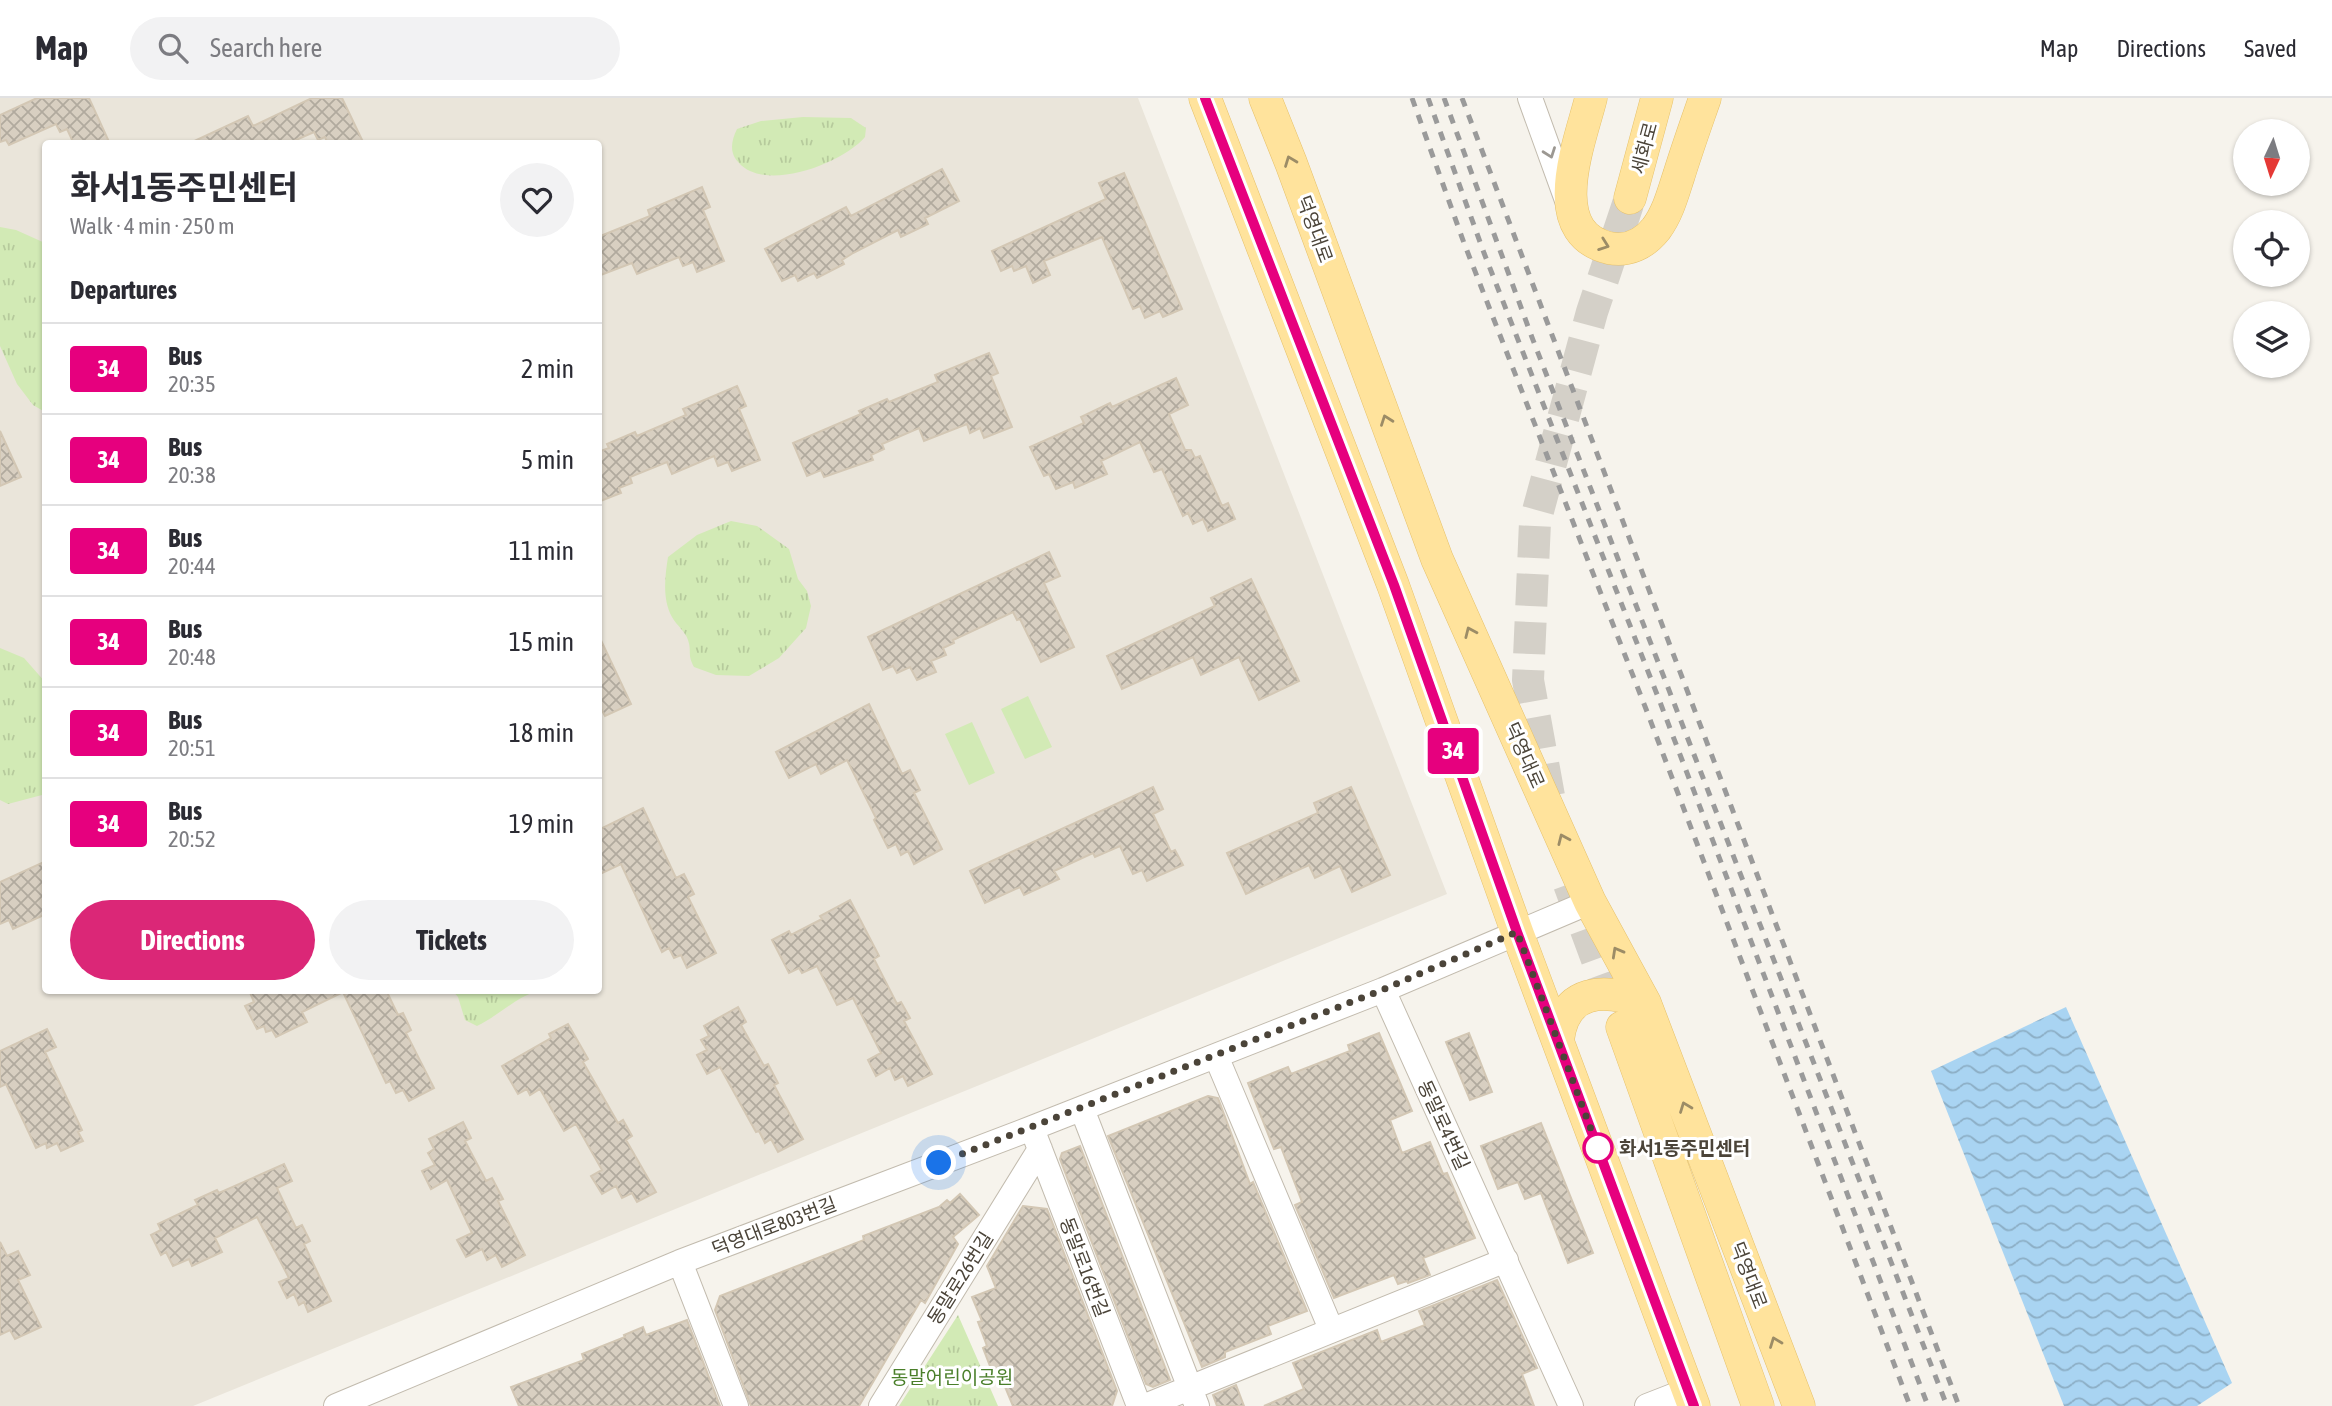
<!DOCTYPE html>
<meta charset="utf-8">
<style>
:root{--surface:#fff;--page:#f2f2f3;--text:#2b2b33;--muted:#7c7c81;--line:#e1e1e2;--accent:#db2777}
body{margin:0;font-family:"Asap Condensed","Noto Sans KR",sans-serif;background:var(--page);color:var(--text);height:100vh;display:flex;flex-direction:column;font-size:26px;white-space:nowrap}
*{box-sizing:border-box;margin:0}
p{font-size:23px;color:var(--muted)}
.icon{flex:none;width:38px;height:38px;fill:none;stroke:currentColor;stroke-width:2;stroke-linecap:round;stroke-linejoin:round}
.map{position:relative;flex:1;overflow:hidden}
.drawer{position:absolute;left:42px;top:42px;width:560px;height:854px;display:flex;flex-direction:column;background:var(--surface);border-radius:7px;box-shadow:0 2px 5px #0004}
.drawer>*{flex:none}
.badge{padding:0 14px;border-radius:5px;font-size:24px;line-height:46px}
.needle{width:46px;rotate:184deg}
.tools{position:absolute;left:2233px;top:21px;display:grid;gap:14px}
.tools a{display:grid;place-items:center;width:77px;height:77px;border-radius:50%;background:var(--surface);box-shadow:0 2px 5px #0004;font-size:35px}
.you{position:absolute;width:35px;height:35px;margin:-18px;border:5px solid #fff;border-radius:50%;background:#1a73e8;box-shadow:0 0 0 10px #1a73e833}
.map>.badge{position:absolute;translate:-50% -50%;box-shadow:0 0 0 4px #fff}
h2{padding:0 28px;font-size:26px;line-height:63px}
.round{display:grid;place-items:center;flex:none;width:74px;height:74px;border-radius:37px;background:var(--page)}
.overview{display:flex;align-items:center;justify-content:space-between;height:119px;padding:0 28px}
h1{font-size:33px;font-weight:700;line-height:52px}
.action{display:flex;gap:14px;margin-top:auto;padding:14px 28px}
.action a{flex:1;height:80px;border-radius:42px;background:var(--accent);color:#fff;font-size:28px;font-weight:700;line-height:80px;text-align:center}
.action a+a{background:var(--page);color:var(--text)}
ul{padding:0;list-style:none}
li{display:flex;align-items:center;gap:21px;height:91px;padding:0 28px;border-top:2px solid var(--line)}
li div{flex:1}
li b{display:block;font-size:26px}
li em{font-style:normal}
li .badge{min-width:77px;font-weight:700;text-align:center}
header{display:flex;align-items:center;gap:42px;box-sizing:border-box;height:98px;padding:0 35px;background:var(--surface);border-bottom:2px solid var(--line)}
header strong{font-size:33px}
nav{display:flex;gap:38px;margin-inline-start:auto;font-size:24px}
.search{width:490px;height:63px;background:var(--page);display:flex;align-items:center;gap:18px;box-sizing:border-box;padding:0 24px;border-radius:38px;color:var(--muted);font-size:26px}
.map>svg:first-child{display:block}
.residential{fill:#eae5da;fill-rule:evenodd}
.grass{fill:url(#grass-tufts)}
.garden{fill:#d2eab5}
.water{fill:url(#water-waves)}
.building{fill:url(#building-cross-hatch);stroke:#d3c7b4;stroke-width:2}
.lines{fill:none;stroke-linecap:round;stroke-linejoin:round}
.major-tunnel{stroke:#d4d0c8;stroke-width:32;stroke-dasharray:32 16;stroke-linecap:butt}
.minor-casing{stroke:#c2bbae;stroke-width:26}
.major-casing{stroke:#e6c16a;stroke-width:33}
.minor{stroke:#fff;stroke-width:24}
.major{stroke:#ffe39c;stroke-width:32}
.rail{stroke:#9a9a9a;stroke-width:5;stroke-dasharray:9 9;stroke-linecap:butt}
.oneway{stroke:#9c9892}
.oneway2{stroke:#9c8c66}
.line-casing{stroke:#fff;stroke-width:16}
.line{stroke:#e6007e;stroke-width:10}
.walk{stroke:#4b4439;stroke-width:7;stroke-dasharray:0 12.6}
.stop-dot{fill:#fff;stroke:#e6007e;stroke-width:3.5}
.labels{text-anchor:middle;dominant-baseline:central;stroke-width:6;stroke-linejoin:round;paint-order:stroke}
.street-label{font-size:19px;fill:#4b4439;stroke:#fff}
.stop-label{font-size:19px;font-weight:bold;fill:#4b4439;stroke:#fff;text-anchor:start}
.park-label{font-size:19px;fill:#4a7f2a;stroke:#fff}
</style>
<header>
<strong>Map</strong>
<div class="search"><svg class="icon" aria-label="search" viewBox="0 0 24 24"><circle cx="10" cy="10" r="6"/><path d="M15 15l6 6"/></svg>Search here</div>
<nav><a>Map</a><a>Directions</a><a>Saved</a></nav>
</header>
<div class="map">
<svg width="2332" height="1308" viewBox="0 0 2332 1308">
<defs>
<pattern id="grass-tufts" width="24" height="20" patternUnits="userSpaceOnUse" patternTransform="scale(1.75)"><rect width="24" height="20" fill="#d2eab5"/><path d="M3 7l-1-3M5 7V3M7 7l1-3M15 17l-1-3M17 17v-4M19 17l1-3" fill="none" stroke="#b6ca9c"/></pattern>
<pattern id="water-waves" width="16" height="10" patternUnits="userSpaceOnUse" patternTransform="scale(1.75)"><rect width="16" height="10" fill="#a9d4f2"/><path d="M0 5q4-4 8 0t8 0" fill="none" stroke="#8caec5"/></pattern>
<pattern id="building-cross-hatch" width="8" height="8" patternUnits="userSpaceOnUse" patternTransform="scale(1.75)"><rect width="8" height="8" fill="#d8cfc1"/><path d="M0 0l8 8M0 8l8-8" fill="none" stroke="#b1aa9e"/></pattern>
</defs>
<rect width="100%" height="100%" fill="#f6f3ec"/>
<path class="residential" d="M0 0H1138L1447 796 193 1308H0ZM46 46H598V892H46Z"/>
<path class="grass" d="M803 19 851 20 866 30 865 39C843 65 766 95 739 65 729 55 731 43 737 31L761 23Z
M0 129 16 132 45 145V314L33 307 17 286 0 248Z
M731 423 757 428 789 451 798 481 807 493 811 508 806 530 779 560 749 578 716 577 694 569C687 556 692 554 688 542 685 533 677 528 672 519 662 501 665 478 668 459L697 437Z
M0 550 24 560 46 585 45 693 42 697 8 706 0 702Z
M453 893H537C515 900 498 918 477 928L465 922 458 899Z
M958 1217 998 1308H899Z"/>
<path class="garden" d="M1028 598 1052 649 1025 661 1001 611Z
M972 624 995 675 969 687 945 636Z"/>
<path class="water" d="M2066 909 2232 1285 2197 1308H2064L1931 973Z"/>
<path class="building" d="M37 0H89L110 46H74L67 31 60 34 56 26 9 47 6 42 0 44V17Z
M312 0H342L364 46H328L325 39 318 42 314 34 287 46H188L248 18 253 28Z
M942 71 959 103 925 120 928 126 901 139 898 132 853 155 842 162 844 166 817 180 814 175 798 183 795 177 782 183 765 151 846 109 851 118Z
M1124 75 1182 211 1163 219 1160 213 1145 220 1140 208 1133 211 1102 139 1044 163 1050 177 1033 185 1026 168 1014 173 1012 168 1001 173 992 153 1106 101 1099 85Z
M702 89 710 109 703 112 724 163 697 174 693 164 683 168 679 159 637 176 632 165 598 178V139L650 118 648 112Z
M989 255 998 275 991 278 1012 329 984 340 980 330 970 335 967 326 924 343 919 330 882 346 884 351 871 357 873 362 824 379 821 372 807 378 793 345 861 316 859 313 887 301 889 304 938 284 935 277Z
M1176 280 1188 307 1169 316 1185 352H1191L1195 360 1200 358 1222 408 1228 405 1235 421 1208 433 1203 421 1193 426 1188 415 1183 418 1162 371 1154 374 1140 344 1101 363 1107 376 1075 390 1073 384 1056 391 1049 376 1044 378 1030 349 1084 325 1081 319 1110 305 1112 309Z
M737 288 746 308 739 311 760 362 732 373 728 364 718 368 714 358 672 376 667 364 630 379 632 385 619 390 621 395 598 404V354L609 350 607 346 635 334 637 338 686 317 683 311Z
M0 333 21 379 0 388Z
M1049 454 1060 478 1044 485 1074 549 1041 564 1020 521 1017 522 1013 514 953 542 954 545 943 550 946 557 931 563 936 574 917 582 910 569 897 575 893 568 883 572 868 539Z
M1251 481 1299 583 1259 602 1239 559 1201 577 1193 559 1122 591 1107 558 1215 508 1211 500Z
M598 536 631 606 605 618 598 605Z
M869 606 902 676 910 672 920 692 914 695 942 751 914 766 908 753 901 757 896 746 888 750 874 722 876 720 847 662 821 676 816 666 789 680 776 654Z
M1153 689 1163 711 1153 716 1171 754 1175 752 1183 767 1147 783 1142 772 1133 776 1120 748 1095 759 1093 755 1054 773 1059 781 1024 797 1020 789 985 805 970 773Z
M1351 689 1390 777 1352 794 1340 768 1315 780 1309 767 1246 796 1227 755 1318 715 1314 705Z
M643 710 676 780 684 776 694 796 688 799 716 855 687 870 681 857 674 860 669 850 662 854 621 766 598 777V732Z
M46 763V816L13 831 9 822 0 826V784Z
M850 802 879 858 874 861 897 906 901 904 910 920 904 923 932 976 908 988 903 978 895 982 890 970 876 978 868 962 881 955 853 900 837 907 817 868 802 875 799 870 789 875 772 842 789 833 791 837 822 821 820 818Z
M249 892H386L398 917 403 915 411 932 406 935 434 990 409 1003 403 992 396 995 390 983 386 985 343 894 302 914 307 924 276 939 272 932 266 934 264 928 257 931 245 908 254 904Z
M738 909 746 924 741 927 764 968 768 966 778 985 774 987 803 1041 778 1054 771 1041 765 1045 759 1033 756 1034 720 969 707 976 697 957 707 952 701 942 709 938 704 928Z
M568 926 588 961 583 964 618 1025 623 1022 632 1038 626 1042 656 1094 637 1104 632 1095 622 1100 616 1088 602 1096 591 1078 602 1072 576 1026 564 1033 540 991 530 997 527 991 518 996 502 968 551 940 549 936Z
M47 931 56 949 45 954 82 1032 78 1034 83 1043 61 1053 57 1045 47 1050 46 1045 36 1050 6 986 0 989V953Z
M1379 935 1412 1013 1390 1022 1402 1055 1430 1044 1443 1076 1447 1075 1475 1140 1423 1160 1430 1177 1408 1185 1407 1183 1398 1186 1394 1177 1334 1200 1295 1107 1302 1104 1281 1049 1274 1051 1248 985 1288 969 1291 976 1350 953 1348 947Z
M1469 935 1492 994 1470 1002 1446 944Z
M1208 998 1218 1000 1250 1086 1253 1084 1307 1213 1268 1228 1271 1236 1225 1254V1259L1202 1269 1108 1038Z
M463 1024 471 1040 465 1043 486 1083 492 1080 503 1101 498 1103 525 1157 502 1169 496 1157 487 1162 482 1151 466 1159 457 1142 472 1135 447 1082 431 1091 422 1073 435 1067 428 1055 434 1051 429 1041Z
M1541 1025 1593 1155 1568 1165 1541 1095 1525 1101 1518 1084 1498 1091 1481 1048Z
M1080 1048 1170 1282 1153 1289 1146 1286 1060 1061 1062 1055Z
M284 1066 292 1083 277 1090 296 1130 302 1127 310 1143 304 1146 331 1203 308 1214 304 1204 299 1207 294 1196 287 1200 279 1184 289 1180 257 1119 215 1140 222 1154 192 1168 189 1161 173 1168 166 1154 161 1157 151 1137 161 1132 158 1126 198 1107 195 1102 217 1092 219 1095Z
M960 1096 979 1117 953 1139 958 1146 925 1205 921 1202 859 1308H751L715 1212 720 1198 864 1142 863 1138 939 1109 947 1102 950 1105Z
M1023 1108 1047 1111 1117 1293 1112 1308H1013L1001 1279 995 1281 983 1250 987 1248 978 1224 982 1223 972 1199 996 1190 987 1168Z
M0 1144 7 1158 18 1153 30 1177 18 1182 41 1229 15 1241 10 1232 0 1237Z
M1497 1182 1537 1270 1522 1276 1534 1308H1264L1304 1291 1293 1265 1377 1232 1381 1244 1425 1227 1419 1213Z
M687 1222 720 1308H519L511 1289 584 1262 582 1256 625 1239 624 1237 643 1229 646 1237Z
M1236 1287 1244 1308H1217L1213 1297Z"/>
<g class="lines">
<path class="major-tunnel" d="M1549 698 1528 582 1535 424 1592 214 1630 100
M1569 786 1619 921"/>
<g class="minor-casing">
<path id="minor" d="M1530 0 1568 105
M1383 892 1571 1308
M1216 958 1331 1231
M1082 1011 1197 1308
M1036 1041 1139 1308
M680 1164 736 1308
M336 1308 680 1164 1032 1030 1383 892 1590 804
M881 1308 1040 1051
M1145 1308 1506 1162
M1647 1308 1688 1292"/>
</g>
<g class="major-casing">
<path id="major" d="M1205 0 1393 487 1517 834 1694 1308
M1265 0 1291 65 1437 461 1590 804 1645 905 1799 1308
M1591 0C1580 44 1543 134 1609 150 1628 154 1644 146 1656 131 1668 115 1673 95 1679 77 1687 51 1696 26 1705 0
M1630 100 1657 0
M1622 929 1758 1308
M1558 942C1564 890 1604 890 1645 905"/>
</g>
<use href="#minor" class="minor"/>
<use href="#major" class="major"/>
<path class="rail" d="M1412 0 1464 145 1646 611 1910 1308
M1428 0 1484 155 1660 604 1928 1308
M1444 0 1533 242 1947 1308
M1462 0 1959 1308"/>
</g>
<defs><path id="oneway-chevron" d="M-2-3.5L2.5 0L-2 3.5" fill="none" stroke-width="1.6" stroke-linecap="round" stroke-linejoin="round" transform="scale(1.75)"/></defs>
<use class="oneway" href="#oneway-chevron" transform="translate(1550 55) rotate(70)"/>
<g class="oneway2">
<use href="#oneway-chevron" transform="translate(1290 63) rotate(-111)"/>
<use href="#oneway-chevron" transform="translate(1604 147) rotate(20)"/>
<use href="#oneway-chevron" transform="translate(1386 322) rotate(-110)"/>
<use href="#oneway-chevron" transform="translate(1470 534) rotate(-114)"/>
<use href="#oneway-chevron" transform="translate(1563 741) rotate(-114)"/>
<use href="#oneway-chevron" transform="translate(1617 854) rotate(-119)"/>
<use href="#oneway-chevron" transform="translate(1685 1009) rotate(-111)"/>
<use href="#oneway-chevron" transform="translate(1775 1244) rotate(-111)"/>
</g>
<g class="lines">
<g class="line-casing">
<path id="line" d="M1205 0 1394 487 1517 834 1694 1308"/>
</g>
<use href="#line" class="line"/>
<path class="walk" d="M939 1065 1382 892 1517 834 1598 1050"/>
</g>
<circle class="stop-dot" cx="1598" cy="1050" r="14"/>
<g class="labels">
<g class="street-label">
<text transform="translate(1644 50) rotate(-75)">세화로</text>
<text transform="translate(1315 131) rotate(70)">덕영대로</text>
<text transform="translate(1525 657) rotate(66)">덕영대로</text>
<text transform="translate(1444 1027) rotate(65)">동말로4번길</text>
<text transform="translate(774 1128) rotate(-21)">덕영대로803번길</text>
<text transform="translate(1085 1169) rotate(69)">동말로16번길</text>
<text transform="translate(1749 1177) rotate(69)">덕영대로</text>
<text transform="translate(960 1180) rotate(-58)">동말로26번길</text>
</g>
<g class="stop-label">
<text x="1619" y="1050">화서1동주민센터</text>
</g>
<g class="park-label">
<text x="952" y="1279">동말어린이공원</text>
</g>
</g>
</svg>
<div class="tools">
<a><svg class="needle" viewBox="-14 -14 28 28"><path d="M0-13l5 13h-10z" fill="#e53935"/><path d="M0 13l5-13h-10z" fill="#7c7c81"/></svg></a>
<a><svg class="icon" aria-label="locate" viewBox="0 0 24 24"><circle cx="12" cy="12" r="6"/><path d="M12 2v4M12 18v4M2 12h4M18 12h4"/></svg></a>
<a><svg class="icon" aria-label="layers" viewBox="0 0 24 24"><path d="M12 4l9 5-9 5-9-5zM3 14l9 5 9-5"/></svg></a>
</div>
<div class="you" style="left:939px;top:1065px"></div>
<b class="badge" style="left:1453px;top:653px;background:#e6007e;color:#fff">34</b>
<section class="drawer">
<div class="overview"><div><h1>화서1동주민센터</h1><p>Walk · 4 min · 250 m</p></div><a class="round"><svg class="icon" aria-label="heart" viewBox="0 0 24 24"><path d="M12 20l-8-8c-3-5 5-10 8-4 3-6 11-1 8 4z"/></svg></a></div>
<h2>Departures</h2>
<ul>
<li><span class="badge" style="background:#e6007e;color:#fff">34</span><div><b>Bus</b><p>20:35</p></div><em>2 min</em></li>
<li><span class="badge" style="background:#e6007e;color:#fff">34</span><div><b>Bus</b><p>20:38</p></div><em>5 min</em></li>
<li><span class="badge" style="background:#e6007e;color:#fff">34</span><div><b>Bus</b><p>20:44</p></div><em>11 min</em></li>
<li><span class="badge" style="background:#e6007e;color:#fff">34</span><div><b>Bus</b><p>20:48</p></div><em>15 min</em></li>
<li><span class="badge" style="background:#e6007e;color:#fff">34</span><div><b>Bus</b><p>20:51</p></div><em>18 min</em></li>
<li><span class="badge" style="background:#e6007e;color:#fff">34</span><div><b>Bus</b><p>20:52</p></div><em>19 min</em></li>
</ul>
<div class="action"><a>Directions</a><a>Tickets</a></div>
</section>
</div>
